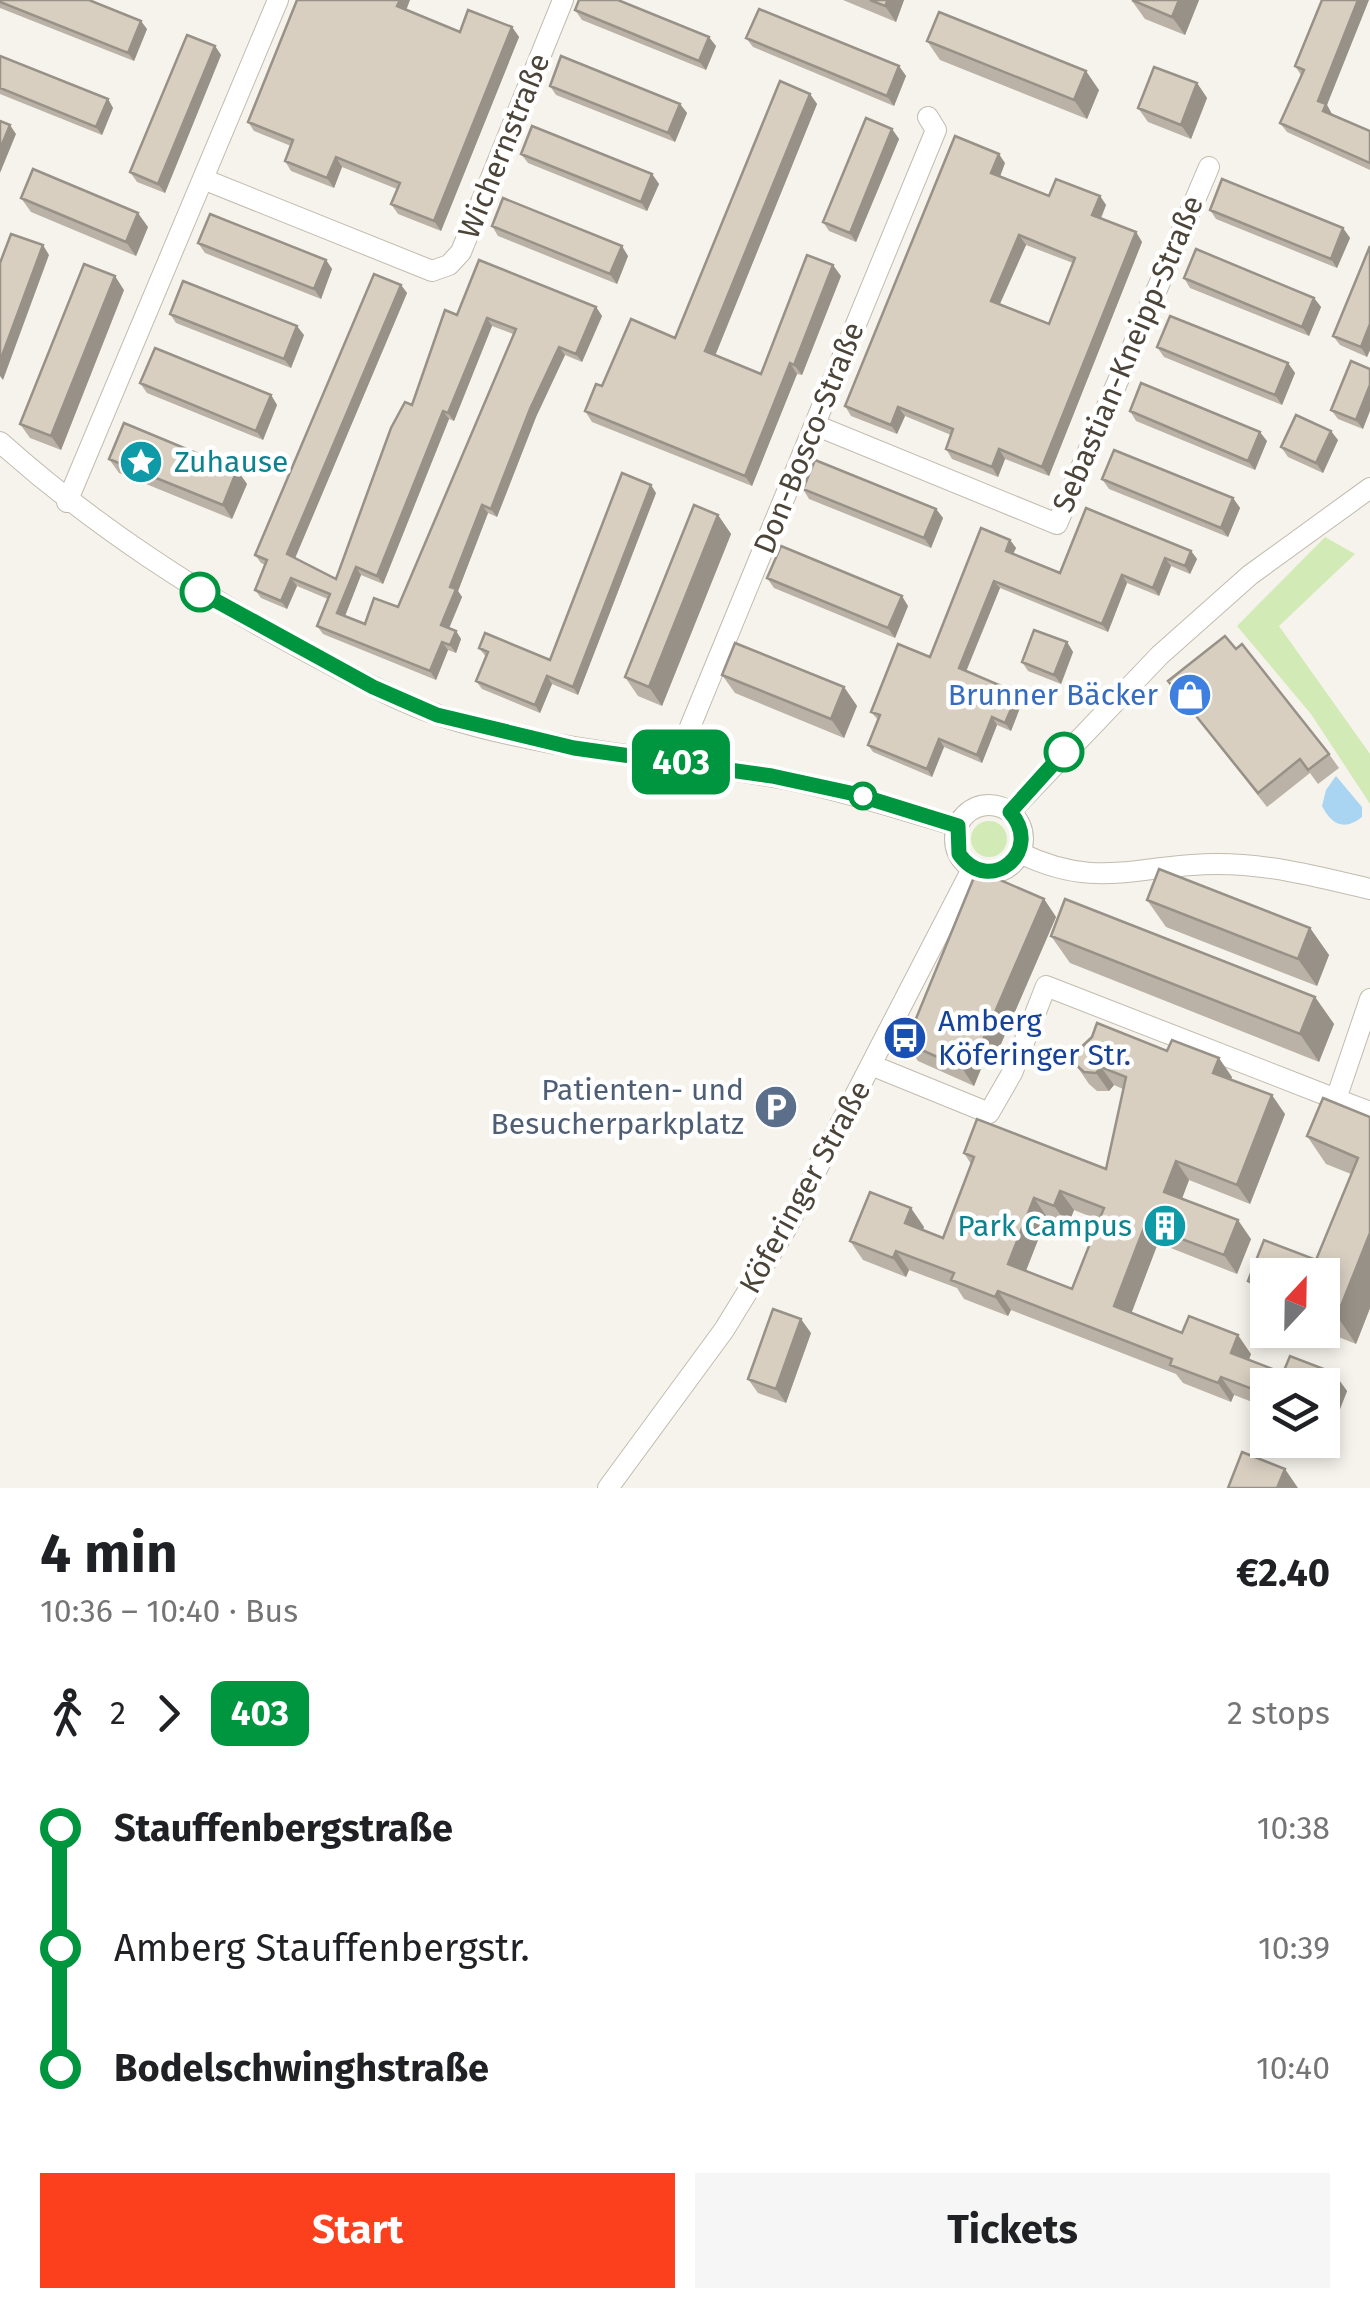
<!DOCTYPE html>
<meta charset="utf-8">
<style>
:root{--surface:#fff;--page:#f6f6f6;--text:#202124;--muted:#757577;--accent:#fc3f1d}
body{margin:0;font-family:"Fira Sans",sans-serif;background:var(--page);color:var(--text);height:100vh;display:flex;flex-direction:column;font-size:38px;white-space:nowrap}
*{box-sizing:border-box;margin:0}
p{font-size:32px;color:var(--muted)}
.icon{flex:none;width:55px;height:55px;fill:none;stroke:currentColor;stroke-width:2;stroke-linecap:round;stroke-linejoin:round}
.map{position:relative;height:1488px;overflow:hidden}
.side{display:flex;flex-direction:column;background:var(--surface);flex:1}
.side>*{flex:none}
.badge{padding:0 20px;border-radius:15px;font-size:35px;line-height:65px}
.needle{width:65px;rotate:22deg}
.buttons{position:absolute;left:1250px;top:1258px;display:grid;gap:20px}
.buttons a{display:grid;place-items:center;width:90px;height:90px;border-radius:0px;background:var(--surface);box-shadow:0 5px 15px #0003;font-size:50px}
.map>.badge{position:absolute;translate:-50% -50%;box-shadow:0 0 0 5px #fff}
.legs{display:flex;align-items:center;gap:15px;height:110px;padding:0 40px;font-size:32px}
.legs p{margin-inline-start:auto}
.head{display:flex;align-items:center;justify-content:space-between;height:170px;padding:0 40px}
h1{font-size:55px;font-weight:700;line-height:75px}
.button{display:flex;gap:20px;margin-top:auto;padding:20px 40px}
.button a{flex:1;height:115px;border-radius:0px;background:var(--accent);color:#fff;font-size:40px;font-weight:700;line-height:115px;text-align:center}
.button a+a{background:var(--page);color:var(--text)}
ul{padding:0 40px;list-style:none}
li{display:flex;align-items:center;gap:35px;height:120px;font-size:38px}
li i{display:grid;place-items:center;width:15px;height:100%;margin:0 12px;background:currentColor}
li i::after{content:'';width:25px;height:25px;margin:-12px;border:8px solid;border-radius:50%;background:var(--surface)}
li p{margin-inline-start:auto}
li:first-child i{background:linear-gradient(#0000 50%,currentColor 0)}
li:last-child i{background:linear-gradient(currentColor 50%,#0000 0)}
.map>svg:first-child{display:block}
.green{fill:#d2eab5}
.water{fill:#a9d4f2}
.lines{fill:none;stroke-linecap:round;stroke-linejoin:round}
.minor-casing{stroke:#c2bbae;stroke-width:22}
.minor{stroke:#fff;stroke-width:20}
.wall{fill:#bab2a6;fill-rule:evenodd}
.shaded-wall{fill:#979187}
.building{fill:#d8cfc1;stroke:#979187;stroke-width:2.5;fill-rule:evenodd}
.line-1-casing{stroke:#fff;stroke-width:22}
.line-1{stroke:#00963f;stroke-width:15}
.stop-1-dot{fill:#fff;stroke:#00963f;stroke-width:5}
.labels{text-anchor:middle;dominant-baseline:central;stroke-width:9;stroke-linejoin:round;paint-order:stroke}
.street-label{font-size:30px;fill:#4b4439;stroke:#fff}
.culture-label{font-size:30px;fill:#0d838f;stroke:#fff;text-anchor:start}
.shop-label{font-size:30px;fill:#366cbe;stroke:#fff;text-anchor:end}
.transit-label{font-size:30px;fill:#164399;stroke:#fff;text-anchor:start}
.service-label{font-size:30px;fill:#4e5e75;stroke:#fff;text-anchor:end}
</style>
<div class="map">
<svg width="1370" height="1488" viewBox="0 0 1370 1488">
<rect width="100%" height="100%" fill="#f6f3ec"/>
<path class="green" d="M1325 537 1355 554 1279 626 1370 754V804L1311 714 1237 626Z
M971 839a18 18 0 1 1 36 0a18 18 0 1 1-36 0Z"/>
<path class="water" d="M1336 776 1362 807V817C1344 831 1332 825 1322 806L1326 790Z"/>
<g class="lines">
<g class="minor-casing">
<path id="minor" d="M203 179 432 271 449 265 461 252 563 0
M815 425 1057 524 1209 167
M0 442C95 527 199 594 311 654 353 676 396 701 441 716 547 750 658 757 768 776 833 787 894 808 958 826
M67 502 278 0
M676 761 936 130 928 117
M955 839a34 34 0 1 1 68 0a34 34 0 1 1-68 0Z
M1010 812 1160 655 1250 575 1370 488
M1020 853C1098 891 1138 864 1217 864 1270 864 1320 877 1370 889
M871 1065 989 1113 1012 1073 1046 986 1336 1099 1370 999
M1336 1099 1370 1112
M608 1488 724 1330 786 1229 972 869"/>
</g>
<use href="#minor" class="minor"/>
</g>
<path class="wall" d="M0 0 147 29 134 61 0 8Z
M843 0H904L896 22Z
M1199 0 1185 35 1145 19 1132 1Z
M1322 0 1327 105 1332 115 1370 131V170L1287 132 1280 123 1301 75 1295 66Z
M406 10 460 32 512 27 519 37 441 231 398 214 391 204 397 189 342 167 334 188 291 171 285 161 291 146 254 131 248 122Z
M575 10 716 46 706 70 582 20Z
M746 38 899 66 906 76 894 106 753 47Z
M927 41 1099 90 1087 119 940 60Z
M215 46 221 55 165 193 137 182 130 172Z
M0 56 108 99 113 108 102 135 0 94Z
M1197 83 1207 98 1191 139 1148 122 1138 108Z
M550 86 680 104 687 113 675 142 556 95Z
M810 94 817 104 715 355 761 374 841 276 802 375 797 374 752 486 592 422 585 411 675 338Z
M892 129 899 139 856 242 829 231 823 222Z
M521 154 652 174 659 184 647 211 528 163Z
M1005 163 1000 176 1049 196H1100L1106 205 1101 219 1136 232 1142 242 1049 476 1005 459 998 477 952 459 946 449 951 435 905 416 897 434 851 416 845 406ZM1026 245 1073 263 1049 324 1000 304Z
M21 198 148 227 136 256 31 212Z
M1210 210 1343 228 1350 238 1337 268 1216 219Z
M492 226 628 256 617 284 498 236Z
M198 243 326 260 332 269 321 299 205 253Z
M1370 246V350L1367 357 1340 345 1333 336Z
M1184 278 1314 298 1321 307 1309 336 1190 288Z
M401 285 407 293 295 558 336 579 412 405 457 315 596 307 602 316 582 362 565 355 536 417 497 517 488 513 458 591 462 597 449 628 456 631 461 639 456 653 448 650 436 680 323 634 317 626 328 599 297 586 287 609 261 598 255 590 265 565 261 563 255 555ZM492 326 513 334 398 607 365 624 345 616 361 575 383 584 449 419 454 421Z
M124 290 61 450 30 438 20 424Z
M170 314 304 335 291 368 176 323Z
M1157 347 1288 363 1295 373 1282 405 1164 357Z
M1370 369 1363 429 1338 419 1331 410Z
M140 383 271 395 277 405 263 440 147 393Z
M1130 411 1267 441 1255 470 1136 421Z
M1338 440 1323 473 1288 457 1281 447Z
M109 459 237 470 247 484 232 519 119 473Z
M1102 479 1233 498 1240 508 1228 537 1109 489Z
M803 489 936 509 943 518 931 548 809 499Z
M656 493 578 695 552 684 540 713 482 689 476 681 486 657 479 648 550 660Z
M718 515 731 534 662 706 638 696 625 677Z
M1010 540 1016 548 1013 554 1060 573 1191 551 1197 559 1190 574 1171 566 1159 596 1127 583 1108 632 1000 588 966 672 1018 693 1023 700 1011 731 997 725 982 763 944 747 932 777 873 752 868 745 878 720 871 712 930 657Z
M767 578 908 606 895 638 774 588Z
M1067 642 1073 652 1061 684 1028 671 1022 662Z
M1236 649 1329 754 1339 768 1318 784 1310 773 1267 807 1168 681Z
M722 675 844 687 857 706 844 738 735 693Z
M1044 899 1056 917 991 1067 983 1064 974 1086 918 1061 906 1043Z
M1147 900 1310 928 1329 955 1317 986 1166 927Z
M1051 936 1315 997 1334 1024 1319 1062 1070 963Z
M1076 1065 1232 1077 1231 1079 1285 1114 1250 1204 1189 1180 1182 1199 1251 1239 1237 1274 1158 1243 1131 1313 1182 1333 1251 1354 1249 1360 1283 1373H1334L1347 1391 1328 1440 1322 1437V1385H1268V1408L1234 1395 1231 1402 1183 1383 1176 1374 1011 1310 1008 1316 964 1299 957 1288 909 1270 906 1277 863 1260 850 1241 924 1227 923 1230 943 1238 971 1164 964 1153 1106 1169 1123 1089 1114 1085 1109 1091H1097L1089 1084ZM1074 1210 1099 1220 1072 1289 1026 1271 1047 1217 1068 1225Z
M1323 1098 1370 1117V1308L1356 1344 1321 1330 1322 1275H1268V1308L1248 1281 1264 1240 1316 1260 1351 1174 1326 1164 1307 1136Z
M811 1333 786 1403 758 1393 748 1379Z"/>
<path class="shaded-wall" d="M400 0H410L404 16 397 6Z
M888 0H904L896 22 885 6Z
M1179 0H1199L1185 35 1172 17Z
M1358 0H1369L1327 105 1332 114 1330 120 1318 101Z
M141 21 147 29 134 61 128 53Z
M512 27 519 37 441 231 434 221Z
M709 37 716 46 706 70 699 61Z
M215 46 221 55 165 193 158 184Z
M899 66 906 76 894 106 887 96Z
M1086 71 1099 90 1087 119 1074 100Z
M1197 83 1207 98 1191 139 1181 125Z
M810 94 817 104 713 361 705 351Z
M108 99 113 108 102 135 96 127Z
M680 104 687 113 675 142 668 133Z
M10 125 16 134 0 173V149Z
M892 129 899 139 856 242 850 233Z
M999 154 1005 163 998 182 991 173Z
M336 157 342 167 334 188 327 178Z
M652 174 659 184 647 211 641 202Z
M1100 196 1106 205 1098 224 1092 215Z
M138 213 148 227 136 256 126 242Z
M1343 228 1350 238 1337 268 1331 259Z
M1136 232 1142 242 1049 476 1042 467Z
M1019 235 1026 245 997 310 991 301Z
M43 245 49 255 3 380 0 376V361Z
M622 246 628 256 617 284 610 274Z
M326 260 332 269 321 299 314 289Z
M833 265 841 276 802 375 794 365Z
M115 276 124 290 61 450 51 436Z
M401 285 407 293 293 563 287 554Z
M1314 298 1321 307 1309 336 1302 327Z
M596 307 602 316 582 362 576 354Z
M487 318 492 326 454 421 448 413Z
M1370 324V350L1367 357 1361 347Z
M297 326 304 335 291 368 284 359Z
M559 347 565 355 536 417 497 517 491 509 530 409Z
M790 363 797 374 752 486 745 476Z
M1288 363 1295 373 1282 405 1275 395Z
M1370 385V411L1363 429 1356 420Z
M271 395 277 405 263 440 256 431Z
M898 407 905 416 897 434 891 425Z
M443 411 449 419 383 584 377 576Z
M1331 431 1338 440 1323 473 1316 463Z
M1260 432 1267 441 1255 470 1248 461Z
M999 449 1005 459 998 477 992 467Z
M237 470 247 484 232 519 223 505Z
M651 485 656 493 578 695 573 687Z
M1233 498 1240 508 1228 537 1221 528Z
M482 505 488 513 458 591 462 597 447 633 441 625 450 587Z
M936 509 943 518 931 548 924 538Z
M718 515 731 534 662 706 649 687Z
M1010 540 1016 548 1011 558 1006 551Z
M1191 551 1197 559 1190 574 1185 566Z
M1165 558 1171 566 1159 596 1153 588Z
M356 567 361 575 343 621 337 613Z
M1122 575 1127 583 1108 632 1102 624Z
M291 578 297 586 287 609 281 601Z
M994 581 1000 588 964 676 959 668Z
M902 596 908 606 895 638 888 628Z
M456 631 461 639 456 653 450 645Z
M442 642 448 650 436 680 430 671Z
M1067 642 1073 652 1061 684 1054 675Z
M547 676 552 684 540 713 535 705Z
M844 687 857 706 844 738 831 719Z
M1018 693 1023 700 1011 731 1005 723Z
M992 717 997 725 982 763 977 755Z
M939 739 944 747 932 777 927 769Z
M1044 899 1056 917 991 1067 979 1049Z
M1310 928 1329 955 1317 986 1298 959Z
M1315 997 1334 1024 1319 1062 1300 1034Z
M971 1046 983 1064 974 1086 962 1068Z
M1219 1058 1232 1077 1226 1091 1213 1073Z
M1101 1067 1114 1085 1109 1091 1096 1073Z
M1272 1095 1285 1114 1250 1204 1237 1185Z
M1176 1161 1189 1180 1177 1211 1164 1192Z
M1060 1191 1074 1210 1068 1225 1054 1206Z
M1034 1198 1047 1217 1021 1283 1008 1264Z
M911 1208 924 1227 918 1242 905 1223Z
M1238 1220 1251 1239 1237 1274 1224 1255Z
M1145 1225 1158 1243 1127 1325 1114 1306Z
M1370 1233V1308L1356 1344 1337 1316Z
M896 1251 909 1270 906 1277 893 1258Z
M998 1291 1011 1310 1008 1316 995 1297Z
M801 1319 811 1333 786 1403 776 1389Z
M1238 1335 1251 1354 1244 1372 1231 1353Z
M1334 1373 1347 1391 1328 1440 1322 1432V1402Z
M1221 1377 1234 1395 1231 1402 1218 1383Z
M1285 1469 1298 1488H1277Z"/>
<path class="building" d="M0 0H89L141 21 128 53 0 2Z
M297 0H400L397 6 460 32 468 10 512 27 434 221 391 204 400 183 336 157 327 178 285 161 293 140 248 122Z
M579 0H618L709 37 699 61 575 10Z
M870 0H888L885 6Z
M1132 0H1179L1172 17Z
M1322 0H1358L1318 101 1326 104 1323 111 1370 131V163L1280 123 1304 70 1295 66Z
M759 9 899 66 887 96 746 38Z
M939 12 1086 71 1074 100 927 41Z
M187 35 215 46 158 184 130 172Z
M0 56 108 99 96 127 0 88Z
M561 56 680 104 668 133 550 86Z
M1154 67 1197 83 1181 125 1138 108Z
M780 81 810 94 705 351 761 374 807 255 833 265 794 365 790 363 745 476 585 411 596 384 602 386 631 319 675 338Z
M866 118 892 129 850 233 823 222Z
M0 121 10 125 0 149Z
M532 126 652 174 641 202 521 154Z
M955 136 999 154 991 173 1049 196 1056 179 1100 196 1092 215 1136 232 1042 467 999 449 992 467 946 449 953 429 898 407 891 425 845 406ZM1019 235 1075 258 1049 324 991 301Z
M33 169 138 213 126 242 21 198Z
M1222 179 1343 228 1331 259 1210 210Z
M503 198 622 246 610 274 492 226Z
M210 214 326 260 314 289 198 243Z
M11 234 43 245 0 361V263Z
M1370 246V324L1361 347 1333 336Z
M1196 249 1314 298 1302 327 1184 278Z
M479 260 596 307 576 354 559 347 530 409 491 509 482 505 450 587 456 589 441 625 456 631 450 645 442 642 430 671 317 626 330 594 291 578 281 601 255 590 267 560 255 555 374 274 401 285 287 554 336 579 391 428 405 402 412 405 445 310 457 315ZM487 318 516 329 398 607 374 598 365 624 337 613 356 567 377 576 443 411 448 413Z
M84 264 115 276 51 436 20 424Z
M183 281 297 326 284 359 170 314Z
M1170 316 1288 363 1275 395 1157 347Z
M155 348 271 395 256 431 140 383Z
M1351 361 1370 369V385L1356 420 1331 410Z
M1141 383 1260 432 1248 461 1130 411Z
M1296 415 1331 431 1316 463 1281 447Z
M124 423 237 470 223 505 109 459Z
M1114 450 1233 498 1221 528 1102 479Z
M815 460 936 509 924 538 803 489Z
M622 473 651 485 573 687 547 676 535 705 476 681 488 652 479 648 485 633 550 660Z
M694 505 718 515 649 687 625 677Z
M1086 508 1191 551 1185 566 1165 558 1153 588 1122 575 1102 624 994 581 959 668 1018 693 1005 723 992 717 977 755 939 739 927 769 868 745 880 715 871 712 898 644 930 657 981 528 1010 540 1006 551 1060 573Z
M781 546 902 596 888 628 767 578Z
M1034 630 1067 642 1054 675 1022 662Z
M1225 636 1236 649 1242 644 1329 754 1308 770 1300 759 1258 793 1168 681Z
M735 643 844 687 831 719 722 675Z
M1159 869 1310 928 1298 959 1147 900Z
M977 870 1044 899 979 1049 971 1046 962 1068 906 1043Z
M1065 899 1315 997 1300 1034 1051 936Z
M1097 1023 1167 1051 1172 1040 1219 1058 1213 1073 1272 1095 1237 1185 1176 1161 1164 1192 1238 1220 1224 1255 1145 1225 1114 1306 1182 1333 1189 1316 1238 1335 1231 1353 1283 1373 1290 1356 1334 1373 1322 1402V1385H1268V1395L1221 1377 1218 1383 1170 1365 1172 1359 998 1291 995 1297 951 1280 954 1273 896 1251 893 1258 850 1241 870 1192 911 1208 905 1223 943 1238 974 1157 964 1153 977 1119 1106 1169 1126 1077 1101 1067 1096 1073 1084 1072 1076 1065 1075 1053 1092 1037ZM1060 1191 1104 1208 1072 1289 1008 1264 1034 1198 1054 1206Z
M1323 1098 1370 1117V1233L1337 1316 1322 1311V1275H1268V1289L1248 1281 1264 1240 1316 1260 1358 1158 1307 1136Z
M773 1309 801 1319 776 1389 748 1379Z
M1242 1452 1285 1469 1277 1488H1228Z"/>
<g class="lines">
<g class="line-1-casing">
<path id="line-1" d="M200 592 373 687 437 715 574 748 772 776 855 794 958 826 959 854C989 897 1045 851 1010 812L1064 752"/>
</g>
<use href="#line-1" class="line-1"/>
</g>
<defs>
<g id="sight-disc" transform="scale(2.25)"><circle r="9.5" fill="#0f9aa8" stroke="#fff"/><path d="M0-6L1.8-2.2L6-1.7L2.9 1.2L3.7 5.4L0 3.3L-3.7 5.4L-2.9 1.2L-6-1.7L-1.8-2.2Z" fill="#fff"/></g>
<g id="shop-disc" transform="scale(2.25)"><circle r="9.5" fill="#3f7fe0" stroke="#fff"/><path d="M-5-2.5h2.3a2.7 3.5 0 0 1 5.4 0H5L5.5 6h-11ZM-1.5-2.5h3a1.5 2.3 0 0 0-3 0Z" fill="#fff"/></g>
<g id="bus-disc" transform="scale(2.25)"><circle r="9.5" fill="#1a4fb4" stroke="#fff"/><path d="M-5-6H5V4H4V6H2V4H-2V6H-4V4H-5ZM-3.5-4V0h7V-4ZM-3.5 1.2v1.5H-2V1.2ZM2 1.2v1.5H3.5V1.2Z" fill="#fff"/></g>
<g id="parking-disc" transform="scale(2.25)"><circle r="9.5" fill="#5c6f8a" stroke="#fff"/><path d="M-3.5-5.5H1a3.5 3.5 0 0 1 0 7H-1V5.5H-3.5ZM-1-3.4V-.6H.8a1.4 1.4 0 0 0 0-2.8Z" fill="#fff"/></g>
<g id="building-disc" transform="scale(2.25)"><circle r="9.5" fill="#0f9aa8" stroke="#fff"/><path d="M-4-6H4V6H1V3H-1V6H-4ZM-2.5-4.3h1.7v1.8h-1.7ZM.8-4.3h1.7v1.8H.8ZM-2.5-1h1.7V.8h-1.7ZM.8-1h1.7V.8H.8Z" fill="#fff"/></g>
</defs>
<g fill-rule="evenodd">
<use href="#sight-disc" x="141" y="462"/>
<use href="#shop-disc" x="1190" y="695"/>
<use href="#bus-disc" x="905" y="1038"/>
<use href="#parking-disc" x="776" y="1107"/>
<use href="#building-disc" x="1165" y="1226"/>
</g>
<g class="stop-1-dot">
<circle cx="200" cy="592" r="18"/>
<circle cx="1064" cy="752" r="18"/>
<circle cx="863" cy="796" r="12"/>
</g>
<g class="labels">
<g class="street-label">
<text transform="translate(504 146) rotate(-68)">Wichernstraße</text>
<text transform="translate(1128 354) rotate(-67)">Sebastian-Kneipp-Straße</text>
<text transform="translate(809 438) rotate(-68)">Don-Bosco-Straße</text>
<text transform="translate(805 1187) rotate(-61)">Köferinger Straße</text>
</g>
<g class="culture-label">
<text x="174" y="462">Zuhause</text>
<text x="1132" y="1226" text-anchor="end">Park Campus</text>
</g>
<g class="shop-label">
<text x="1158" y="695">Brunner Bäcker</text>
</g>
<g class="transit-label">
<text x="938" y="1021">Amberg<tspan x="938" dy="34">Köferinger Str.</tspan></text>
</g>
<g class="service-label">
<text x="744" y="1090">Patienten- und<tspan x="744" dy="34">Besucherparkplatz</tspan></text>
</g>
</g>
</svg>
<div class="buttons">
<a><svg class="needle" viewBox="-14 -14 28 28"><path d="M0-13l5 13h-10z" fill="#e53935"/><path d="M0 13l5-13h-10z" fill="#757577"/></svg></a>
<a><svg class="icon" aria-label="layers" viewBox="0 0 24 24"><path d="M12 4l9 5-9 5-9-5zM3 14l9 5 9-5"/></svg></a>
</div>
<b class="badge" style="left:681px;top:762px;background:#00963f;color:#fff">403</b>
</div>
<section class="side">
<div class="head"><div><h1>4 min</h1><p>10:36 – 10:40 · Bus</p></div><b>€2.40</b></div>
<div class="legs"><svg class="icon" aria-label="walk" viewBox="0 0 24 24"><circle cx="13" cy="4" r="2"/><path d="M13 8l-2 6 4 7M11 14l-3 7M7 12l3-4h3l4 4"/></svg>2<svg class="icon" aria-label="forward" viewBox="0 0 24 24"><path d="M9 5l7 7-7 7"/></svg><b class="badge" style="background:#00963f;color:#fff">403</b><p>2 stops</p></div>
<ul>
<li><i style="color:#00963f"></i><b>Stauffenbergstraße</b><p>10:38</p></li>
<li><i style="color:#00963f"></i><span>Amberg Stauffenbergstr.</span><p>10:39</p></li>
<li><i style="color:#00963f"></i><b>Bodelschwinghstraße</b><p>10:40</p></li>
</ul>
<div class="button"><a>Start</a><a>Tickets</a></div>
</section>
